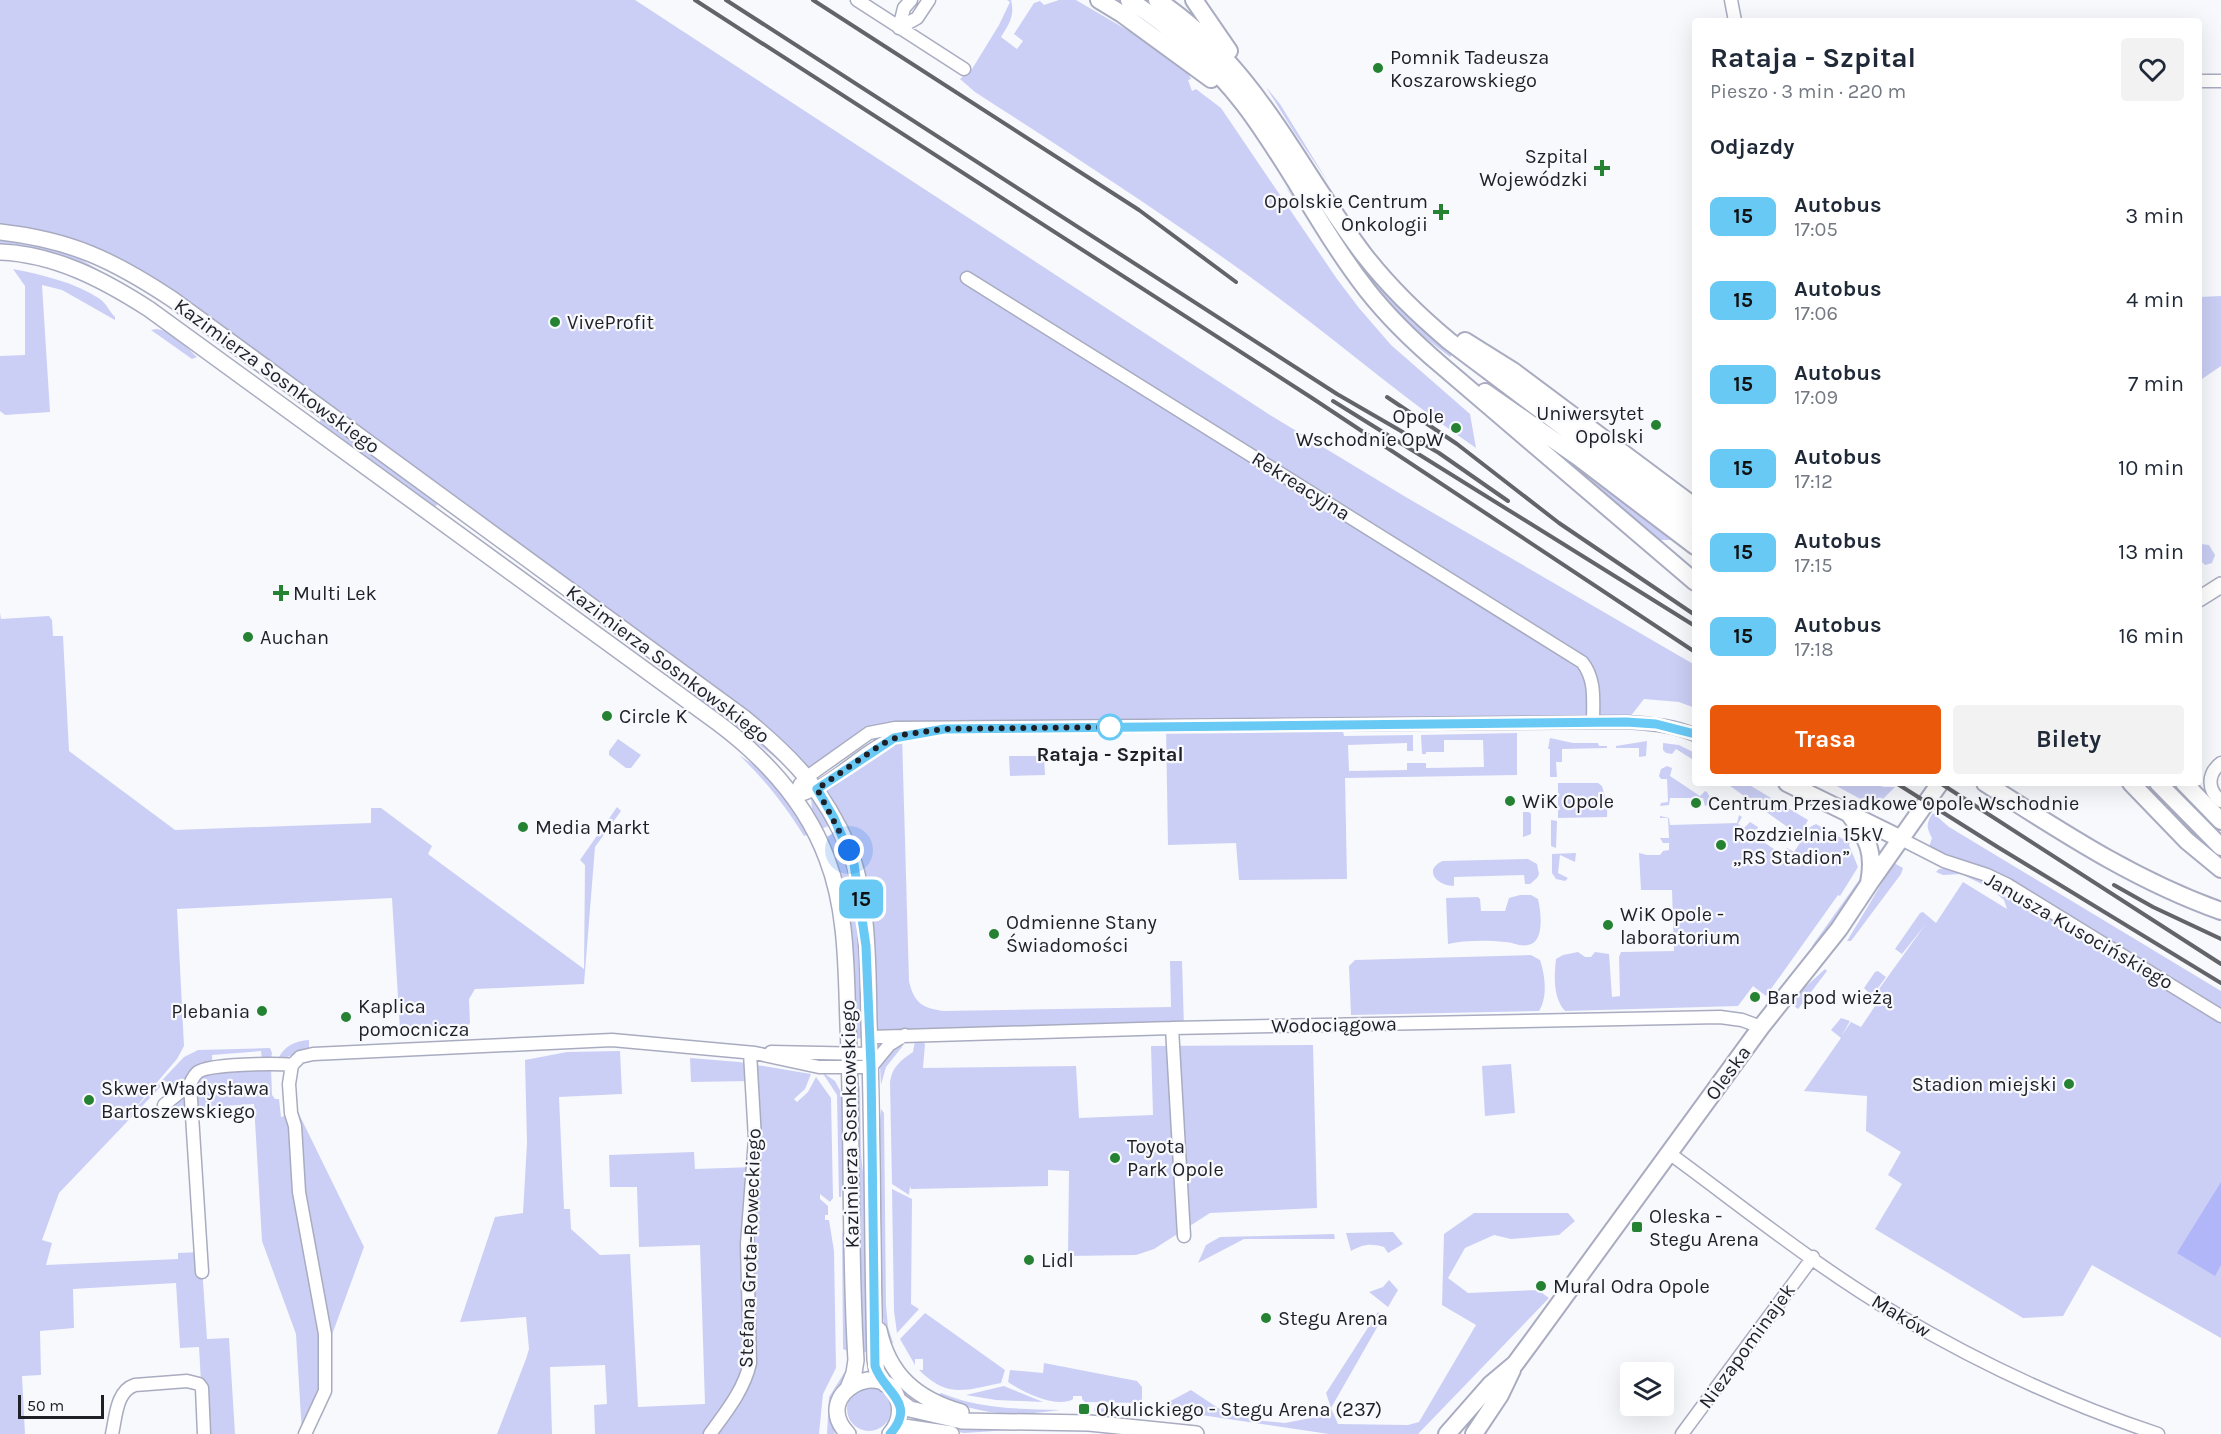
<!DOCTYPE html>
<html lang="pl">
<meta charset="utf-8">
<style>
:root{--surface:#fff;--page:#f2f2f3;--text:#1f2937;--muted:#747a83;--accent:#ea580c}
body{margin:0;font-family:Karla,sans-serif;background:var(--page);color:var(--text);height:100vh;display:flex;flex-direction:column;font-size:22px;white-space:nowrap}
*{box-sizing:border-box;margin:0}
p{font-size:20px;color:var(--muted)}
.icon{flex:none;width:33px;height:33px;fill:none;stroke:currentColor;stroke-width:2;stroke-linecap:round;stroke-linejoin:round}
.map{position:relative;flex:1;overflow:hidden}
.drawer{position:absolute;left:1692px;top:18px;width:510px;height:768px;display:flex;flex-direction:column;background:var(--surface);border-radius:6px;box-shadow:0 6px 24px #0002}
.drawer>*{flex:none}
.badge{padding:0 12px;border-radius:9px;font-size:21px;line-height:39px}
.fabs{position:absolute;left:1620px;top:1362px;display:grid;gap:12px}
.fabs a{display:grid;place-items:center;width:54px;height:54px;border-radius:6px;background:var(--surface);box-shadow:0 6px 24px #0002;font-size:30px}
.scale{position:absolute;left:18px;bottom:15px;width:86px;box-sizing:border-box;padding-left:6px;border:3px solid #1f2027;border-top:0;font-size:16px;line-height:21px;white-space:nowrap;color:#1f2027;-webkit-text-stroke:4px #f8f9fd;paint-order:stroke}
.you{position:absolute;width:30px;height:30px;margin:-15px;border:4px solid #fff;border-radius:50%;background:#1a73e8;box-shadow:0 0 0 9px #1a73e833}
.map>.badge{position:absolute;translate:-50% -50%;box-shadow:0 0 0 3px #fff}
h2{padding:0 18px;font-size:22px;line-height:54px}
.round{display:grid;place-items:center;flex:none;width:63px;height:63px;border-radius:6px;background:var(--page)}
.headline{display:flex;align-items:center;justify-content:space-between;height:102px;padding:0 18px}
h1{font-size:28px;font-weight:700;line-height:45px}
.cta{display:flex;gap:12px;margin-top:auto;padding:12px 18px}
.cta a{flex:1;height:69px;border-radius:6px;background:var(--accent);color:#fff;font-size:24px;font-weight:700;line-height:69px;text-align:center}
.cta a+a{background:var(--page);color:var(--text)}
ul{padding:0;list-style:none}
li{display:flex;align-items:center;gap:18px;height:84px;padding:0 18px}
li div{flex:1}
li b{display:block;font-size:22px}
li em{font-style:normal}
li .badge{min-width:66px;font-weight:700;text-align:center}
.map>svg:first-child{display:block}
.green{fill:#cbcff5}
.water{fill:#b1b6f8}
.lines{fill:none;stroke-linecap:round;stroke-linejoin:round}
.minor-casing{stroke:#a9acc0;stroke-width:15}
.tertiary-casing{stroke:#a9acc0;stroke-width:18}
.secondary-casing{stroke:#a9acc0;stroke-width:20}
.minor{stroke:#fff;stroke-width:12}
.tertiary{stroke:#fff;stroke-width:15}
.secondary{stroke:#fff;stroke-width:16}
.rail{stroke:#63646a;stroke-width:4}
.line-casing{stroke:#fff;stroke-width:14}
.line{stroke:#68c9f4;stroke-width:9}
.walk{stroke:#1f2027;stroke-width:6;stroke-dasharray:0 10.8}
.poi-dot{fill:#268233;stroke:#f8f9fd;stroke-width:2}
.stop-dot{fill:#fff;stroke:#68c9f4;stroke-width:3}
.labels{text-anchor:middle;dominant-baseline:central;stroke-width:4.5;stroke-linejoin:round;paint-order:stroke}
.poi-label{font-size:20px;fill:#1f2027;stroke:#f8f9fd;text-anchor:start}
.street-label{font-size:20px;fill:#1f2027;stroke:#f8f9fd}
.stop-label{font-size:20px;font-weight:bold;fill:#1f2027;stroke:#f8f9fd}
</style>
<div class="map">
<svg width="2221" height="1434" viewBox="0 0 2221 1434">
<rect width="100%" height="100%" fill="#f8f9fd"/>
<path class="green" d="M0 0H635L1270 415 1404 496 1695 665V708L1679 702 1644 699 1626 722 1342 726 1344 736 1413 735V751H1407V743L1348 745 1349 771 1407 770V763H1426V768L1484 767 1483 740H1444V752H1426V754H1422L1421 735 1517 733V775L1345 778 1347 879 1239 880 1236 843 1168 845 1166 727 876 731 807 777 793 760 110 255C74 237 39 231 0 225Z
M1007 0H1011C1015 16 1009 24 1001 37L1017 49 1023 41 1014 34 1034 3 1040 1 1044 5 1059 0H1076L1134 34 1188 73 1191 79 1188 80 1192 91 1196 89 1221 108 1337 279 1359 308 1391 345 1470 414 1476 448C1410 403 1348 350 1284 302 1184 227 1080 160 975 92L960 79 972 69 999 25 1010 2Z
M1140 0H1146L1163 11 1296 162 1454 352 1450 357 1401 319 1364 276 1279 144Z
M1266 87 1280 104 1328 182 1294 132Z
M1285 186 1427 363V366L1388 328 1360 296Z
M0 240H18L71 254 139 293 137 295 0 246Z
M13 269C43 275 74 282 100 299 106 303 109 311 115 317V320L62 290 42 285 50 412 5 415 0 411V356L25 355V286Z
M2221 296V366L2199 381V297Z
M157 329C175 332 185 346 197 357L192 359 151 330Z
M1434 371 1546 463 1544 465Z
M322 418 438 503 434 509 318 424Z
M1523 423 1672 540H1660L1588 478 1586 480Z
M2201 544 2209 545 2215 555 2212 563 2205 565 2199 559V545Z
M0 613 1 619 49 616 52 620 53 636H63L69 751 175 830 371 823V808H381L432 846 428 854 584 969 585 865 580 860 617 807 621 811 595 847 584 984 475 989 469 999 470 1023 467 1026 400 1030 392 898 177 909 184 1046 177 1059 129 1115 184 1057 198 1050 270 1048 272 1053 271 1059 262 1060 261 1051 212 1055 213 1072 271 1068 272 1095 275 1099H279L281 1117 298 1112 364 1247 325 1354V1382L302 1434 296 1334 262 1241 254 1104 164 1110 179 1092 166 1081 59 1193 42 1240 52 1243 46 1265 178 1259V1253L201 1252 207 1339 229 1338 235 1434H204L199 1347 180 1348 176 1283 73 1289 74 1328 40 1331 41 1375 22 1376 25 1434H0Z
M693 689 764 741 791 772C759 742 724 719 689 693Z
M902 735 909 981C914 1003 922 1008 944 1011L1171 1007 1170 961H1182L1184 1028 870 1037 858 880 817 789Z
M1550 738 1573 743H1598L1599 746H1607V748L1562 749V762H1556L1557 777H1550V749H1548Z
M618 739 641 755 631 768H626L609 755V751Z
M1647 741 1646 756 1639 757V748H1616V746Z
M1663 743 1679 745 1695 753V761L1676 749 1672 754 1666 753 1663 750Z
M739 755 766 773 787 798 810 834 804 836C785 805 765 780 739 755Z
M1009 756H1044L1045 775 1010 776Z
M1667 766 1672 768 1670 776 1700 796 1705 791 1707 792 1711 799 1709 804 1705 806 1703 798H1670L1669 805 1660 806 1661 803 1668 802 1667 779H1661L1659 776 1661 769Z
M1558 783H1598L1602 786C1605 797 1608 806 1607 817L1558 818Z
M1726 783H1746L1808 820 1800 836Z
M1831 783H1868L1884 787H1895L1875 807Z
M811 795 831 825 821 829 812 812Z
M1523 812H1529L1531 814V834L1523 837Z
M1933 813 1949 827 2221 991V1008L2013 880 1929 847 1932 838C1926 827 1926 823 1933 813Z
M1739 815 1742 817 1738 824 1744 828 1750 822 1758 827 1755 836 1781 854 1787 848 1794 852 1810 827 1816 824 1850 843 1849 845 1858 867 1840 896 1838 895 1766 996 1753 986 1738 1006 1565 1011C1553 998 1554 977 1556 959L1563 955 1578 952 1585 957H1591L1595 952 1609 954 1612 997 1620 996 1619 957 1621 952 1674 951 1672 890H1641L1639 853 1647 855H1660L1663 851 1669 850V843H1663L1660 838H1669L1668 818H1660V816L1669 818 1670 825 1737 823Z
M1551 820 1557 821 1556 848 1551 846Z
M835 833C856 883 859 934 861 988 862 1004 865 1022 862 1038L855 1039 845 898 843 882 825 837Z
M1866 850C1872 882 1838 921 1820 945L1813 947 1812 946 1862 876 1865 867 1862 855Z
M1576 853 1575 862 1560 855 1558 873 1568 878 1565 881 1556 879 1552 873V854Z
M1528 859 1537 864 1539 874 1537 878 1530 884H1525L1524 875 1454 877V886C1436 886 1423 869 1443 861Z
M1894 863 1903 868 1901 874 1851 941H1847Z
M1946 868 1988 883 2007 892 1988 887 1961 874 1943 875 1936 872 1939 869Z
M1963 882 2007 909 2004 900 1997 894 2023 902 2221 1022V1338L2092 1265 2063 1316 2023 1318 1875 1229 1902 1184 1888 1175 1901 1152 1866 1131 1867 1096 1804 1091 1841 1038 1831 1030 1841 1018 1850 1021 1842 1035 1851 1022 1861 1027 1879 1000 1874 996 1925 925 1902 954 1895 949 1920 913 1923 912 1936 923Z
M1520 895H1531L1538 899C1541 912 1545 942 1528 945 1520 947 1512 942 1505 942 1487 940 1465 940 1448 944L1446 898 1478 897 1480 899 1481 911H1505L1509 898Z
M1531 955 1540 960C1545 975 1548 997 1539 1011L1351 1015 1349 966 1355 960Z
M1825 969 1827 971 1798 1009 1789 1002Z
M1878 971 1886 977 1872 996 1864 988 1875 972Z
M309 1040V1049C297 1050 290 1059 278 1059 284 1046 295 1041 309 1040Z
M903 1041 902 1047 886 1067 881 1085 880 1066 883 1055Z
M915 1041H921L925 1044 923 1068 1076 1066 1079 1118 1153 1115 1151 1046 1313 1045 1317 1208 1210 1213 1154 1249 1136 1255 1068 1256 1069 1171 1048 1170V1186L911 1189 910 1186 909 1195 892 1184 890 1082C892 1067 901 1060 913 1052Z
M620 1051 622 1094 559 1097 564 1209H570L571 1229 600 1255 630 1254 638 1407 705 1404 700 1245 639 1247 637 1187H610L609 1155 694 1152 695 1169 754 1167 751 1081 691 1082 690 1058 739 1062 811 1074 805 1089 794 1099 797 1102 808 1092 816 1077 831 1098 833 1198 830 1202 820 1194V1199L828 1206V1215H825V1220H829L834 1251 836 1368 823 1394 819 1434H595L594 1405 607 1404 605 1365 550 1367 552 1434H497L526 1359 529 1349 526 1317 460 1322 495 1217 523 1213 527 1143 525 1060 567 1052Z
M1511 1064 1515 1113 1485 1116 1482 1066Z
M822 1072 835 1081 843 1096 844 1166 841 1197H839L837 1095Z
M857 1086H860L861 1154 865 1191 870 1352H863L857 1161Z
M881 1109 884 1113 886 1305 888 1327 893 1343 890 1346 885 1332 882 1310 880 1275 878 1138Z
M892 1189 912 1199 911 1304 919 1309 897 1333 894 1311Z
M1474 1213H1568L1575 1221 1559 1235 1511 1239 1494 1235 1465 1248 1448 1278 1468 1293 1538 1290 1549 1298 1418 1434H1329L1181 1412 1165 1408 1163 1405 1191 1390 1221 1410 1241 1417 1264 1421 1285 1423 1316 1417 1331 1408 1326 1393 1378 1312 1383 1317 1331 1408 1338 1424 1408 1425 1419 1422 1476 1325 1442 1305 1444 1234Z
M842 1230 847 1264 850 1352 843 1349Z
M1393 1232 1403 1244 1388 1253 1384 1247C1371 1243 1363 1244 1351 1251L1346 1233Z
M1334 1234 1335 1239H1244L1198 1263 1206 1245 1220 1237Z
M1389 1280 1398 1290 1388 1307 1369 1292 1383 1287Z
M925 1313 1005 1370 1001 1383C965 1390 948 1399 919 1370H923V1359H915V1365L900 1339Z
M851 1362 847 1377 834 1391 830 1402V1416L835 1434H827L829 1397Z
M1044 1363 1137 1381 1142 1387V1403L1085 1402 1082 1399V1396H1073V1399C1057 1409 1023 1392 1008 1382L1010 1370 1043 1373Z
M1004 1386 1006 1387 1043 1402 996 1400 966 1395Z
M847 1409a22 22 0 1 1 44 0a22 22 0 1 1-44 0Z
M941 1393C980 1409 1019 1409 1060 1410 1011 1417 982 1415 936 1396Z
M1095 1408 1139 1410C1128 1420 1107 1413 1094 1411Z
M929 1418 1025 1429 964 1433 928 1426Z"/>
<path class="water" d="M2221 1182V1265L2215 1276 2177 1253Z"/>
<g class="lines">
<g class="minor-casing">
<path id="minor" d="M857 0 964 69
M1731 0 1735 21
M899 28 917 18 929 0
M899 28 904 8 911 0
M2199 81H2221
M967 278 1582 662C1596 679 1593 701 1593 722
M2221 763C2207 774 2207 790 2221 801
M794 797 800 784 807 777 869 733 895 728 1626 722C1650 724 1673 725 1695 735
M794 797C839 786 867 739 913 733
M1901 839 1944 861 1987 875 2008 885 2221 1016
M1172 1028 1184 1236
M870 1037 1172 1028 1720 1017 1742 1020 1761 1027
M771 1052 870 1054
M164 1105 190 1084
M1669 1153C1744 1208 1818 1268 1898 1315 1981 1364 2067 1404 2158 1434
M202 1272 190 1084C192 1080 194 1075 198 1072 209 1064 276 1063 292 1065
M112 1434C116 1417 116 1391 135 1385L187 1381 199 1384 202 1388 204 1434
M305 1434 325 1391V1334L299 1192 295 1126 291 1113 289 1084 292 1065 300 1057 313 1054 612 1040 755 1053 819 1067H871L889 1045 905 1035
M710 1434C726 1412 744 1390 750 1363L747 1244 755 1139 750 1053
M1682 1434 1813 1257"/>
</g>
<g class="tertiary-casing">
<path id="tertiary" d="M0 232C71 240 113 260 172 299L743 717C792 757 824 790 849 849 869 898 868 972 869 1024 873 1136 872 1248 875 1359L877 1372 885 1384
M0 252C55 254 104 280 149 309L718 723C766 759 806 802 827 859 847 911 846 969 848 1025 853 1136 849 1248 856 1360L854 1373 848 1388
M2199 599 2221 585
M879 1330C889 1376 917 1399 961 1412
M898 1400 910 1409 962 1421 1089 1423 1196 1434
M894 1430 904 1427 951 1434
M848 1434C808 1393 889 1353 899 1404 901 1416 898 1425 890 1434"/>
</g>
<g class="secondary-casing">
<path id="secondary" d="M1099 0 1122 14 1211 79
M1129 0C1173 28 1212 63 1244 104 1289 163 1321 231 1367 290 1389 318 1414 342 1441 365L1695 582
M1157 0C1256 66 1296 166 1365 256 1390 288 1418 315 1449 341L1695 526
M1194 0 1229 51
M1465 341 1513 371 1695 507
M1485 392 1578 457 1695 546
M1787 783 1901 839
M1985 783C2062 832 2134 880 2221 911
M2131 783 2187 841 2221 869
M2158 783 2221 847
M2184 783 2221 821
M1850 815C1868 840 1875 852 1869 883
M1447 1434 1490 1385 1515 1364 1532 1341 1761 1027 1839 929 1869 884 1940 783
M1474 1434 1500 1395 1512 1370"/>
</g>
<use href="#minor" class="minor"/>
<use href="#tertiary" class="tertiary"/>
<use href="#secondary" class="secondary"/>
<path class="rail" d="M695 0 1312 398 1695 652
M726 0 1337 394 1439 453 1508 501
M813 0 1139 210 1236 282
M1387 397 1457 444 1559 523 1695 615
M1333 401 1695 626
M1896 783 1996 846 2221 983
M1940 783 2221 964
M2114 885 2153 907 2221 939"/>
</g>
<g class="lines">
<g class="line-casing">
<path id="line" d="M890 1434C918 1403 883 1392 875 1366L871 1067 866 946 854 864 834 818 817 789 894 738 944 729 1626 722 1656 724 1695 734"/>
</g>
<use href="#line" class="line"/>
<path class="walk" d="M849 850 817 789 882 744 902 735 944 729 1110 727"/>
</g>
<g class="poi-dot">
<circle cx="1378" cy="68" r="6"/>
<path d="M1599 159h6v6h6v6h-6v6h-6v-6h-6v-6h6z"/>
<path d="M1438 203h6v6h6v6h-6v6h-6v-6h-6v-6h6z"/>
<circle cx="555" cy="322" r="6"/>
<circle cx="1656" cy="425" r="6"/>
<circle cx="1456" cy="428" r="6"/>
<path d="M278 584h6v6h6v6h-6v6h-6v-6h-6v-6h6z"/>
<circle cx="248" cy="637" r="6"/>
<circle cx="607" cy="716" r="6"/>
<circle cx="1510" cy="801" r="6"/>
<circle cx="1696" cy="803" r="6"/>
<circle cx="523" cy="827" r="6"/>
<circle cx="1721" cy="845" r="6"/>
<circle cx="1608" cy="925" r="6"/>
<circle cx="994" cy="934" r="6"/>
<circle cx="1755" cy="997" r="6"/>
<circle cx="262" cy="1011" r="6"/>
<circle cx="346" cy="1017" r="6"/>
<circle cx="2069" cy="1084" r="6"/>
<circle cx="89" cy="1100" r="6"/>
<circle cx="1115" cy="1158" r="6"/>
<rect x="1631" y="1221" width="12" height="12" rx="3"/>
<circle cx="1029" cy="1260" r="6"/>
<circle cx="1541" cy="1286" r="6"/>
<circle cx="1266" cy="1318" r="6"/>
<rect x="1078" y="1403" width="12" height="12" rx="3"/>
</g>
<circle class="stop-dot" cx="1110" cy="727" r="12"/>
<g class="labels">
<g class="poi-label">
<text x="1390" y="57">Pomnik Tadeusza<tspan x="1390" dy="23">Koszarowskiego</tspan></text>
<text x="1588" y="156" text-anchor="end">Szpital<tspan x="1588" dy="23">Wojewódzki</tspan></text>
<text x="1428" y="201" text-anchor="end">Opolskie Centrum<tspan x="1428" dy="23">Onkologii</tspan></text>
<text x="567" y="322">ViveProfit</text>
<text x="1644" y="413" text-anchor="end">Uniwersytet<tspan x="1644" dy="23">Opolski</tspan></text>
<text x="1444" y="416" text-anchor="end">Opole<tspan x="1444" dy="23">Wschodnie OpW</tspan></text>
<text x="293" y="593">Multi Lek</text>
<text x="260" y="637">Auchan</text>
<text x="619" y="716">Circle K</text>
<text x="1522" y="801">WiK Opole</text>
<text x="1708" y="803">Centrum Przesiadkowe Opole Wschodnie</text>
<text x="535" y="827">Media Markt</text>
<text x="1733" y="834">Rozdzielnia 15kV<tspan x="1733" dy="23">„RS Stadion”</tspan></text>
<text x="1620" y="914">WiK Opole -<tspan x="1620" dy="23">laboratorium</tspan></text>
<text x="1006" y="922">Odmienne Stany<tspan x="1006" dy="23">Świadomości</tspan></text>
<text x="1767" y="997">Bar pod wieżą</text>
<text x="358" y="1006">Kaplica<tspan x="358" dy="23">pomocnicza</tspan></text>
<text x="250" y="1011" text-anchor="end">Plebania</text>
<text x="2057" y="1084" text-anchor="end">Stadion miejski</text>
<text x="101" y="1088">Skwer Władysława<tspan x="101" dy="23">Bartoszewskiego</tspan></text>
<text x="1127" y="1146">Toyota<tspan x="1127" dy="23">Park Opole</tspan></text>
<text x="1649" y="1216">Oleska -<tspan x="1649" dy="23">Stegu Arena</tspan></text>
<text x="1041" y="1260">Lidl</text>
<text x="1553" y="1286">Mural Odra Opole</text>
<text x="1278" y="1318">Stegu Arena</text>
<text x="1096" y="1409">Okulickiego - Stegu Arena (237)</text>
</g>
<g class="street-label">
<text transform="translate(277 376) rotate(36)">Kazimierza Sosnkowskiego</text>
<text transform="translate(1301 486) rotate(32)">Rekreacyjna</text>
<text transform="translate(668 664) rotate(37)">Kazimierza Sosnkowskiego</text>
<text transform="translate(2079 931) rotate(30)">Janusza Kusocińskiego</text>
<text transform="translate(1334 1025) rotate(-1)">Wodociągowa</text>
<text transform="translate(1728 1073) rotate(-54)">Oleska</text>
<text transform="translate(850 1124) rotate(-91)">Kazimierza Sosnkowskiego</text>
<text transform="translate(750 1248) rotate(-88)">Stefana Grota-Roweckiego</text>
<text transform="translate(1901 1316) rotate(31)">Maków</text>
<text transform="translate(1747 1346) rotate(-54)">Niezapominajek</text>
</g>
<g class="stop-label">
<text x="1110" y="754">Rataja - Szpital</text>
</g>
</g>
</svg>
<div class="fabs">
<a><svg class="icon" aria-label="layers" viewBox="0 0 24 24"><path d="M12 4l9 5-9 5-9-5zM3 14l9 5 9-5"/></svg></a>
</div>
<div class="scale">50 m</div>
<div class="you" style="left:849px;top:850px"></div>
<b class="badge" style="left:861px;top:899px;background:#68c9f4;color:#111">15</b>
<section class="drawer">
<div class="headline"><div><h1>Rataja - Szpital</h1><p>Pieszo · 3 min · 220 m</p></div><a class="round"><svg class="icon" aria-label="heart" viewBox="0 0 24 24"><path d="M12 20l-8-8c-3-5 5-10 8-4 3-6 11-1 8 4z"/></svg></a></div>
<h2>Odjazdy</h2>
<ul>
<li><span class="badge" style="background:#68c9f4;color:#111">15</span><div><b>Autobus</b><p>17:05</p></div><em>3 min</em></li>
<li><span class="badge" style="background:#68c9f4;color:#111">15</span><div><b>Autobus</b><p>17:06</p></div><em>4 min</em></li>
<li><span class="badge" style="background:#68c9f4;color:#111">15</span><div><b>Autobus</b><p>17:09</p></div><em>7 min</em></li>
<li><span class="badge" style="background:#68c9f4;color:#111">15</span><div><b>Autobus</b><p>17:12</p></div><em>10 min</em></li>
<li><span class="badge" style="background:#68c9f4;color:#111">15</span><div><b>Autobus</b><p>17:15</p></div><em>13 min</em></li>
<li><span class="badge" style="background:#68c9f4;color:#111">15</span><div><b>Autobus</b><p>17:18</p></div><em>16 min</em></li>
</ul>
<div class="cta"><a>Trasa</a><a>Bilety</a></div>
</section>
</div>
